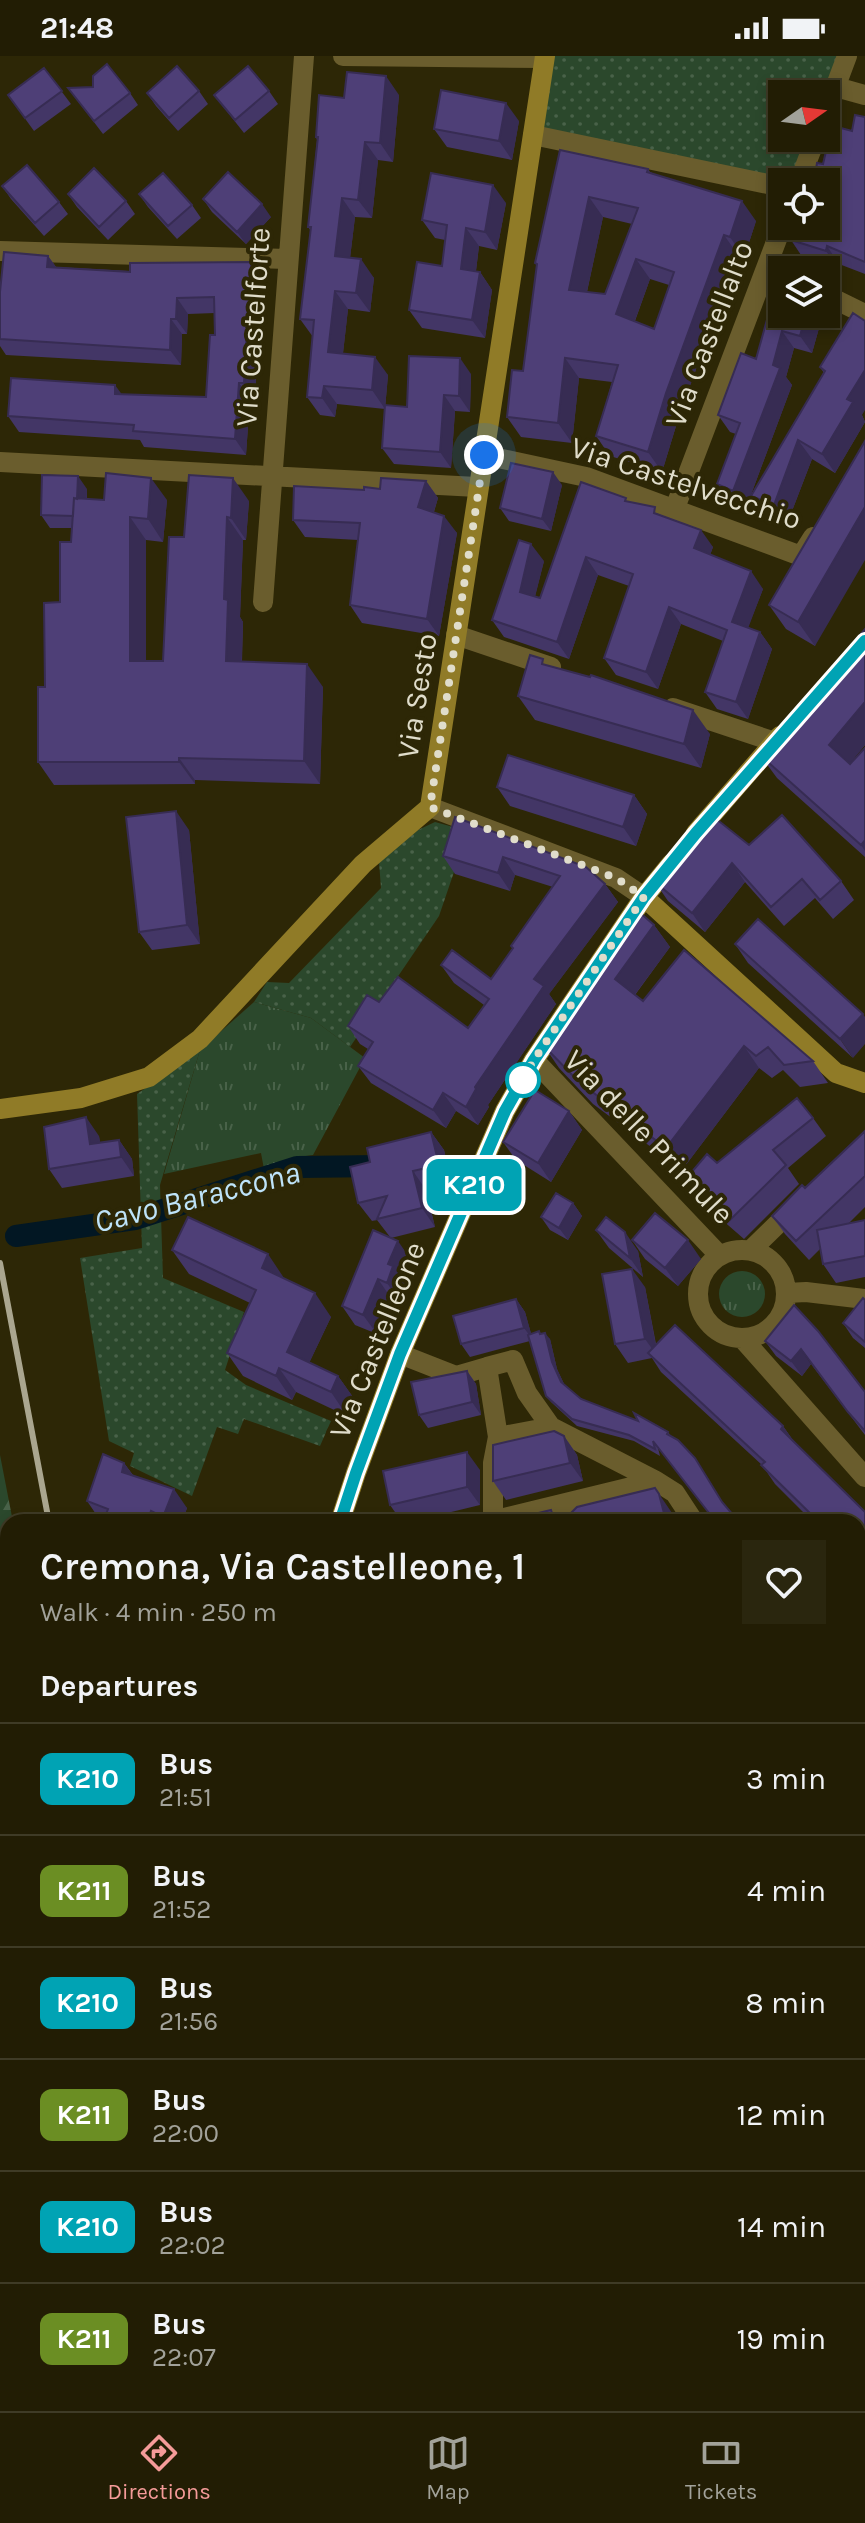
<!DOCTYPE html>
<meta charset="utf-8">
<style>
:root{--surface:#221d04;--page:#2a260e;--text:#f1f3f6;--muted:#a2a29a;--line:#3f3b26;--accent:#f59b99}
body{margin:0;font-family:Karla,sans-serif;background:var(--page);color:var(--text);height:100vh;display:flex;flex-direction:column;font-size:30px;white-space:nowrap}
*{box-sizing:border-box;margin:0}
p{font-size:26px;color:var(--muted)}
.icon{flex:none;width:44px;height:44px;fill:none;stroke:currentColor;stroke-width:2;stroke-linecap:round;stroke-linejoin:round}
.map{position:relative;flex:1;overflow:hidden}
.details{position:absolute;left:0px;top:1458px;width:866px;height:898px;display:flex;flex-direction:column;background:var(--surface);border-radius:24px 24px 0 0;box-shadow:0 4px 12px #0003,0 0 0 2px var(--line)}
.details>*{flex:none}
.badge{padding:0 16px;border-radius:12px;font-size:28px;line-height:52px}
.needle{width:52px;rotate:76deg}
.tools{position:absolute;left:768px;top:24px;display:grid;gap:16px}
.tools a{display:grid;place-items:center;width:72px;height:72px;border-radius:0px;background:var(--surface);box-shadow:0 4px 12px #0003,0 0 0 2px var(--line);font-size:40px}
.you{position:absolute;width:40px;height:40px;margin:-20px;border:6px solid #fff;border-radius:50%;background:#1a73e8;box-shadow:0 0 0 12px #1a73e833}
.map>.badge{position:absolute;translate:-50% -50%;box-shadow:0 0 0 4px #fff}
h2{padding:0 40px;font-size:30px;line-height:72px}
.round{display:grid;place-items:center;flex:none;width:84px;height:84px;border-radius:0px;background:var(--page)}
.overview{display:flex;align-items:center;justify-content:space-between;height:136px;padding:0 40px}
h1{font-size:38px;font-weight:600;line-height:60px}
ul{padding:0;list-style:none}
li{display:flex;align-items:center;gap:24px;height:112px;padding:0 40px;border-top:2px solid var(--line)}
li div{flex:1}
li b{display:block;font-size:30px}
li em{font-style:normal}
li .badge{min-width:88px;font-weight:700;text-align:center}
.status{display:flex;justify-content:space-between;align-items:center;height:56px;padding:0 40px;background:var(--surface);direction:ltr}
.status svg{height:22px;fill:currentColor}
.tab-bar{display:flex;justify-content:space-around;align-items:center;height:112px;border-top:2px solid var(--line);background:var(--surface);font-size:22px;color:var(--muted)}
.tab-bar a{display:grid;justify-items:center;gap:4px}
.tab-bar .on{color:var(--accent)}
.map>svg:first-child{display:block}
.grass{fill:url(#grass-tufts)}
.forest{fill:url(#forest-firs)}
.park{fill:url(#park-dots)}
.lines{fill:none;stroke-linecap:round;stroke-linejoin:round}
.canal{stroke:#021723;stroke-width:22}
.street{stroke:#6a5d2d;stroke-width:20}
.secondary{stroke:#907b27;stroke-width:20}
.rail{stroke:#aaa68f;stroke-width:6}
.wall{fill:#433666;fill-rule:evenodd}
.shaded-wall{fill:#372c53}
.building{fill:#4e3f77;stroke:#372c53;stroke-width:2;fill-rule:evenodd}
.line-casing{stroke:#fff;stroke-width:18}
.line{stroke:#00a3b4;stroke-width:12}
.walk{stroke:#e0ddcb;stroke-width:8;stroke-dasharray:0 14.4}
.stop-dot{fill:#fff;stroke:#00a3b4;stroke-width:4}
.labels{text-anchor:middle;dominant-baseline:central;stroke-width:8;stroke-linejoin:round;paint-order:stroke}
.street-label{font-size:30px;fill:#e0ddcb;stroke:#2d2706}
.water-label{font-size:32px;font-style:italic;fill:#bee3f9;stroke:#2d2706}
</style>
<div class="status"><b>21:48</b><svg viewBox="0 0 49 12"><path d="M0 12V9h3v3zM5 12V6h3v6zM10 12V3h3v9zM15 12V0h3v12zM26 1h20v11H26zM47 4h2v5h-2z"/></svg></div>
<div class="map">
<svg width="865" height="2355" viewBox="0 0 865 2355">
<defs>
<pattern id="grass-tufts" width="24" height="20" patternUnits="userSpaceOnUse" patternTransform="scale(2)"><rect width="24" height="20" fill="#2b482c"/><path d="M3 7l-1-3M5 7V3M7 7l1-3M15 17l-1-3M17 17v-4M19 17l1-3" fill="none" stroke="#496249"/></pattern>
<pattern id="forest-firs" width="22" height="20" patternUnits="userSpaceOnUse" patternTransform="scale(2)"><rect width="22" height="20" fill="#2b482c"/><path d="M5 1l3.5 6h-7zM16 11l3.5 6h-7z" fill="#496249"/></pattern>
<pattern id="park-dots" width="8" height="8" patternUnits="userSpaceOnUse" patternTransform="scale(2)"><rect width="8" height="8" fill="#2b482c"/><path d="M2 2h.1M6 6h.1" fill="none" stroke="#496249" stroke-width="1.8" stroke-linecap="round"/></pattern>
</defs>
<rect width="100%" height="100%" fill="#2d2706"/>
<path class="grass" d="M254 946 311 962 365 1002 313 1099 291 1102 264 1113 261 1097 164 1118 200 994Z
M719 1238a23 23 0 1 1 46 0a23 23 0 1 1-46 0Z
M0 1596 8 1609V1670L0 1657Z"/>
<path class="forest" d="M0 1399 13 1466H8V1609L0 1596Z"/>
<path class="park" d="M547 0H846L826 38H782V82H814L797 126H782L537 76Z
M435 766 468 775 439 860 350 991 311 962 254 946 267 926 289 927 381 832 379 806 418 774Z
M200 994 160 1129 163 1222 244 1256 225 1314 246 1329 331 1365 320 1390 244 1363 238 1378 217 1371 192 1440 130 1410 134 1397 109 1385 80 1202 142 1192 137 1038Z"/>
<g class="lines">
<path class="canal" d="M16 1180 135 1163 297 1111 380 1110"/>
<path class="street" d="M343 0 544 2
M836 31 865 39
M826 56 847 0
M533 79 782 131
M799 126 816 82
M0 195 287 203
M826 239 865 258
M484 399 586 421 801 500 813 481
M0 406 477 431
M675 452 782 170
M263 546 304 0
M456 579 551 611
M673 652 775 686
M430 751 616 822 644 841
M534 1004 720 1200
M698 1238a44 44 0 1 1 88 0a44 44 0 1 1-88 0Z
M751 1194 797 1149
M787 1237 806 1236 865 1243
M742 1282 865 1421
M400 1298 456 1320 487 1311
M498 1381 551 1371
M493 1465V1407L498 1381 487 1311 513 1304 527 1337 551 1371 656 1425 675 1437 694 1466
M488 1466 656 1425
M858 1546 865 1544
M0 1874 8 1872
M0 2219 8 2199
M748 2355 758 2348"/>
<path class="secondary" d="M696 777 780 680
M644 841 836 1017 865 1027
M0 1053 81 1042 149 1021 200 983 363 808 430 751 545 0
M340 1466 356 1417 400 1298 505 1055 534 1004 644 841 671 808
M858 1720 865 1718
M858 2331 865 2342
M122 2348 124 2355
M675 2348 680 2355"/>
<path class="rail" d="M0 1207 49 1466
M0 1617 8 1630
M241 2348 243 2355
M255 2348 257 2355"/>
</g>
<path class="wall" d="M44 12 71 48 34 75 8 39Z
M68 32 130 37 138 49 103 78Z
M199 35 208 48 178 75 156 50 147 37Z
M269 35 278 48 244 77 214 39Z
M399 39 393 106 378 104 372 162 355 161 350 202 374 222 370 256 348 253 343 297 388 319 385 353 337 348 335 361 320 359 307 341 313 281 300 263 311 175 308 171 317 84 316 81 344 42Z
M865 61V218L839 208 838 212 803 202 791 184 826 170 837 93 852 75Z
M519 65 512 104 447 91 434 73Z
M560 94 648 113 650 116 756 165 744 202 738 199 680 357 662 416 610 400 596 380 612 326 579 322 572 387 521 381 507 361 523 315 537 210 535 207ZM603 161 632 168 605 238 587 236ZM650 223 669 229 654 273 635 265Z
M2 130 59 146 68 158 44 180 11 143Z
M68 138 126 145 135 158 108 184 77 151Z
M139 138 192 149 201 162 177 183 148 151Z
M203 143 271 161 246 188 212 156Z
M506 147 497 194 479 190 476 215 480 216 492 234 485 282 422 272 409 254 442 210 445 184 435 182 422 164Z
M48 200 56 211 262 222 263 268H259L255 343 250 342 246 399 144 391 140 384 19 376 8 360 122 338 206 341 215 279V257L188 258 187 278H182L181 309 6 299 0 290V236Z
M777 228 823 258 812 297 794 292 786 321 792 329 746 452 729 446 717 428 736 378 730 376 718 359 756 303Z
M853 257 862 359 865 366 835 417 812 403 787 468 764 459 751 440 824 317 820 311Z
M471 318 470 356 455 355 451 412 394 408 382 392 407 351Z
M865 385 815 590 786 573 769 549Z
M426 425 438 442 434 456 457 477 439 580 362 567 350 549 358 484 305 481 293 464 364 434 380 433Z
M562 429 551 475 509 465 500 452Z
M87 433V443L167 444 163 486 146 484V605H163L184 481 249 445 246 484H243L240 561 243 566 242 606 323 631 320 728 195 724V728L54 729 38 706 45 631 71 486 72 472H50L41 459Z
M628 446 661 459 713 491 710 499 763 533 748 571 760 576 772 593 748 663 717 653 705 636 723 585 681 568 658 633 616 619 604 602 629 530 598 519 569 603 504 581 492 564 544 505 535 540 540 542Z
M865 573V689L850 707 865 692V801L777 722 760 699Z
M547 609 710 678 701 712 535 664 518 640Z
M497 731 634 739 647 758 636 790 510 750Z
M455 761 605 828 618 846 549 938 556 948 488 1049 489 1051 478 1069 456 1055 446 1072 371 1027 358 1010 368 993 360 988 348 970 379 946 468 972 484 949 454 927 441 909 491 923 513 893 511 890 553 831 515 819 510 835 455 818 443 800Z
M189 774 200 888 152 894 139 876Z
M749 789 841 825 854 844 833 863 815 842 784 870 745 826 705 876 668 845 655 826Z
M758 863 853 1002 748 907 735 888Z
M654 869 670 891 635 939 643 945 813 1005 828 1027 800 1031 783 1014 772 1022 759 1012 682 1114 593 1048 559 1012 544 990 567 960 562 953Z
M569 1055 582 1074 551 1126 516 1104 503 1086Z
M813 1062 826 1080 788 1112 799 1128 744 1183 698 1143 685 1124Z
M865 1075V1151L848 1168 865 1164V1221L836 1227 823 1208 820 1193 809 1204 785 1178 772 1160 805 1132Z
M431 1076 444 1094 452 1127 426 1134 435 1171 391 1182 411 1204 403 1224 407 1229 400 1246 391 1242 377 1278 355 1269 342 1250 390 1181 377 1164 372 1165 358 1147 370 1106Z
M99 1080 100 1087 119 1084 132 1103 134 1120 62 1132 49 1113Z
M573 1147 582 1160 568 1184 550 1174 541 1161Z
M596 1174 638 1195 643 1221 609 1192Z
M632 1184 701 1203 678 1230 645 1203Z
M172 1194 284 1222 331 1261 309 1307 338 1320 355 1344 347 1360 296 1336 292 1344 243 1320 227 1297 250 1247 189 1218Z
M645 1231 656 1288 783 1370 795 1387 865 1456V1517L858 1510V1466H813L775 1428 762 1409 661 1316 652 1302 628 1307 615 1288Z
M516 1243 525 1256 531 1278H541L550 1283 557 1313 564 1328 581 1343 668 1376 671 1380 658 1392 660 1400 634 1385 577 1370 551 1346 546 1340 530 1285 470 1301 461 1288Z
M865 1244V1292L853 1282 843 1267Z
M765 1285 865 1336V1379L811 1308 802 1320 776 1300Z
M467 1315 476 1328 481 1359 428 1372 419 1359Z
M564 1380 577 1399 583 1425 506 1444 493 1425Z
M124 1407 133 1419 187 1452 182 1466H103L100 1464 87 1445Z
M480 1414V1449L410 1466H402L390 1449Z
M0 1696 8 1707V1850L0 1840Z
M858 1754 860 1757 863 1795 858 1796Z
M0 1899 8 1929 0 1931Z"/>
<path class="shaded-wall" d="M386 20 399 39 393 106 380 87Z
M506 47 519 65 512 104 499 85Z
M365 86 378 104 372 162 358 144Z
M493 129 506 147 497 194 485 176Z
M589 141 603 161 583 254 569 234Z
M342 142 355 161 348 219 335 200Z
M742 145 756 165 744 202 730 181Z
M262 148 271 161 246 188 237 176Z
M466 172 479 190 474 231 461 213Z
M724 179 738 199 680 357 662 416 648 396 666 337Z
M827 190 839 208 838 212 826 195Z
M48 200 59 215 47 211Z
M361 203 374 222 370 256 356 237Z
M636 203 650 223 630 278 616 258Z
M251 206 262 222 263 268 252 253Z
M480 216 492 234 485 282 472 264Z
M335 235 348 253 341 315 328 296Z
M177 242 188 258 187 278 176 263Z
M248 253 259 268 255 343 244 327Z
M806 258H823L812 297 800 280Z
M171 263 182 278 181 309 170 294Z
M782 275 794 292 786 321 792 329 746 452 733 435Z
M375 301 388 319 385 353 372 334Z
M460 302 471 318 470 356 459 340Z
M565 302 579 322 572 387 558 367Z
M865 314V354L862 359 865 366 835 417 822 398 847 343Z
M239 327 250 342 246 399 235 383Z
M115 329 126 344 115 338Z
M324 330 337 348 335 361 322 342Z
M444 339 455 355 451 412 440 396Z
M798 384 812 403 787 468 774 449Z
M553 416 562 429 551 475 542 463Z
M78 420 87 433 86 473 77 460Z
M151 422 167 444 163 486 148 463Z
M233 422 249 445 246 484 231 462Z
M426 425 438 442 430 468 418 451Z
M865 451V504L815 590 798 566Z
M444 460 457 477 439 580 427 563Z
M130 461 146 484V627L130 605Z
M227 461 243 484 240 561 243 566 241 628 226 605 224 543Z
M701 474 713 491 706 510 694 492Z
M531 488 544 505 532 553 520 536Z
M586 501 598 519 569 603 557 586Z
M751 515 763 533 744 583 732 566Z
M669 551 681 568 658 633 646 616Z
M760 576 772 593 748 663 736 646Z
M307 608 323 631 320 728 304 705Z
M865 646V689L845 713 829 689Z
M693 654 710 678 701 712 684 688Z
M179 702 195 724V728L179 706Z
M634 739 647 758 636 790 623 771Z
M176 755 189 774 200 888 187 869Z
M865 784V795L861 789Z
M503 801 515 819 510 835 498 817Z
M732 807 745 826 705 876 692 857Z
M605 828 618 846 549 938 556 948 488 1049 489 1051 478 1069 466 1051 475 1031 534 923Z
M654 869 670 891 630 945 615 923Z
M863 958 865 961V988L853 1002 840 983Z
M744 990 759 1012 682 1114 666 1092Z
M443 1037 456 1055 446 1072 433 1054Z
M569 1055 582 1074 551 1126 538 1107Z
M86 1061 99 1080 103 1104 90 1088Z
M431 1076 444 1094 452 1127 439 1109Z
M119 1084 132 1103 134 1120 121 1101Z
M413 1115 426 1134 435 1171 422 1152Z
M573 1147 582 1160 568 1184 559 1172Z
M625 1176 638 1195 643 1221 630 1202Z
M688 1184 701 1203 678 1230 665 1212Z
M398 1185 411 1204 403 1224 407 1229 400 1246 387 1227 388 1208Z
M268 1198 284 1222 278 1235 262 1212Z
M632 1213 645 1231 658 1301 645 1283Z
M378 1223 391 1242 377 1278 363 1259Z
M315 1237 331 1261 303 1320 287 1296Z
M516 1243 525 1256 533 1284 524 1272Z
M545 1277 550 1283 557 1313 566 1332 561 1326 552 1306Z
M801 1293 811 1308 802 1320 791 1305Z
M279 1312 296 1336 292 1344 276 1320Z
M467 1315 476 1328 481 1359 472 1346Z
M338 1320 355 1344 347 1360 331 1336Z
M783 1370 796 1389 781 1373Z
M564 1380 577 1399 583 1425 570 1407Z
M467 1396 480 1414V1449L467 1431Z
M124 1407 137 1425 122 1416Z
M655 1432 672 1457 675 1466H666L659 1438Z
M174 1433 187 1452 182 1466H167L163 1461Z
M151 1455 159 1466H147Z
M0 1696 8 1707V1738L0 1702Z
M858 1754 860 1757 863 1795 858 1788Z
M0 1899 8 1929 0 1918Z
M8 2105V2169L0 2188V2123Z
M70 2348H81L83 2355H71Z
M336 2348H346L348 2355H339Z"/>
<path class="building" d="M107 8 130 37 94 65 68 32 93 31V20Z
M177 10 199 35 169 62 147 37Z
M248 10 269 35 235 64 214 39Z
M44 12 62 35 25 62 8 39Z
M347 16 386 20 380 87 365 86 358 144 342 142 335 200 361 203 356 237 335 235 328 296 375 301 372 334 324 330 322 342 307 341 314 264 300 263 311 171H308L318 81H316L319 39 344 42Z
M441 34 506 47 499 85 434 73Z
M855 59 865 61V206L827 190 826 195 791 184 795 170H826V126H814L817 107 823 108 827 91 837 93 841 72 852 75Z
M560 94 648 113 647 116 742 145 730 181 724 179 666 337 648 396 596 380 618 309 565 302 558 367 507 361 512 314 523 315 537 208 535 207ZM589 141 638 152 605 238 569 234ZM636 203 674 216 654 273 616 258Z
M27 109 59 146 35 167 2 130Z
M94 112 126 145 99 171 68 138Z
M228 116 262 148 237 176 203 143Z
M163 117 192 149 168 170 139 138Z
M431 117 493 129 485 176 466 172 461 213 480 216 472 264 409 254 417 206 442 210 447 169 422 164Z
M4 196 48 200 47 211 130 216V207L251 206 252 253H248L244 327H239L235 383 133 375 134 369 8 360 11 322 115 329V338L206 341 210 279H215L214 241 177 242 176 263H171L170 294 0 283V236Z
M777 228 782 229V258H806L800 280 782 275 773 309 780 312 733 435 717 428 740 367 718 359 741 297 756 303Z
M853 257 865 265V314L847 343 853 346 822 398 798 384 774 449 751 440 825 315 820 311Z
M409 300 460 302 459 340 444 339 440 396 382 392 385 349 407 351Z
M865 385V451L798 566 769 549Z
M511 407 553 416 542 463 500 452Z
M106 417 151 422 148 463 130 461V605H163L169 481H184L189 419 233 422 231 462 227 461 224 543 228 544 226 605 307 608 304 705 179 702V706H38V631H45L44 547 60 546V486H71L74 442 104 444Z
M42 419 78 420 77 443 74 442 73 460 41 459Z
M381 422 426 425 418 451 444 460 427 563 350 549 360 467 293 464 294 430 364 434V431L380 433Z
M581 426 626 442 625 445 655 451 654 457 701 474 694 492 751 515 732 566 760 576 736 646 705 636 727 574 669 551 646 616 604 602 633 518 586 501 557 586 492 564 519 484 531 488 520 536 540 542Z
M865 573V646L829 689 850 708 865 692V784L861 789 760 699Z
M530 599 543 603 542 608 590 621 591 619 693 654 684 688 518 640Z
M508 699 634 739 623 771 497 731Z
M176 755 187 869 139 876 126 761Z
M710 758 749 789 782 759 841 825 820 844 802 823 771 851 732 807 692 857 655 826Z
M455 761 586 811 605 828 534 923 544 930 475 1031 476 1033 466 1051 443 1037 433 1054 358 1010 373 986 348 970 367 939 379 946 398 921 468 972 489 943 441 909 452 894 491 923 513 892 511 890 560 820 503 801 498 817 443 800Z
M638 855 654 869 615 923 643 945 684 894 813 1005 784 1009 768 991 756 1000 744 990 666 1092 578 1025 544 990 568 958 562 953Z
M758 863 863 958 840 983 735 888Z
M535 1034 569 1055 538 1107 503 1086Z
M797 1042 813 1062 773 1094 786 1109 730 1164 685 1124 707 1098 717 1107Z
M86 1061 90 1088 119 1084 121 1101 49 1113 44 1071Z
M865 1075V1120L796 1185 772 1160 802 1129 805 1132Z
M431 1076 439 1109 413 1115 422 1152 377 1163 387 1140 358 1147 350 1111 370 1106 367 1092Z
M556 1137 573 1147 559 1172 541 1161Z
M655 1157 688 1184 665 1212 632 1184Z
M188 1161 268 1198 262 1212 315 1237 287 1296 338 1320 331 1336 279 1312 276 1320 227 1297 256 1234 172 1194Z
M606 1161 625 1176 630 1202 596 1174Z
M865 1164V1200L823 1208 817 1174Z
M373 1174 398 1185 388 1208 393 1210 387 1227 378 1223 363 1259 342 1250Z
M632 1213 645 1283 615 1288 602 1218Z
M863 1242 865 1244V1286L843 1267Z
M516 1243 524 1272 461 1288 453 1260Z
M794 1249 818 1275 865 1336V1375L848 1356 801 1293 791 1305 765 1285Z
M675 1269 783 1370 781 1373 865 1456V1509L864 1510 858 1504V1466H819L761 1409 765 1406 648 1297Z
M539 1275 540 1278 545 1277 552 1306 561 1326 581 1343 638 1365 634 1357 668 1376 667 1378 678 1384 695 1402 722 1446 739 1466H716L653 1385 655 1393 629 1379 572 1363 546 1340 528 1279Z
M467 1315 472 1346 419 1359 411 1326Z
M554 1375 564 1380 570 1407 493 1425V1389Z
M467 1396V1431L390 1449 383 1415Z
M103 1398 124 1407 122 1416 174 1433 163 1461 151 1455 147 1466H103L108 1453 87 1445Z
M655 1432 659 1438 666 1465 501 1466 551 1454 552 1457 568 1460 577 1451Z
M0 1702 8 1738V1825L0 1826Z
M8 2009V2105L0 2123V2028Z
M8 2249V2348H70L71 2355H0V2276H1L0 2251Z
M291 2348H336L338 2354 334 2355H293Z
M552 2348H643L648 2355H543Z"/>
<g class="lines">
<g class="line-casing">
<path id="line" d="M340 1466 356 1417 400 1298 505 1055 534 1004 644 841 696 777 865 585"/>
</g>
<use href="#line" class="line"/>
<path class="walk" d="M484 399 430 751 616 822 644 841 534 1004 520 1029 523 1024"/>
</g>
<circle class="stop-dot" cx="523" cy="1024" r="16"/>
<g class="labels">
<g class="street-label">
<text transform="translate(253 271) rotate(-86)">Via Castelforte</text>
<text transform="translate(709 278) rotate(-69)">Via Castellalto</text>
<text transform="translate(686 427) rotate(18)">Via Castelvecchio</text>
<text transform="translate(417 640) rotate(-81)">Via Sesto</text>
<text transform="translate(649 1081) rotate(46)">Via delle Primule</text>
<text transform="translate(377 1284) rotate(-68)">Via Castelleone</text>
</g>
<g class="water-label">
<text transform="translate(197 1141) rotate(-14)">Cavo Baraccona</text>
</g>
</g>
</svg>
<div class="tools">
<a><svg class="needle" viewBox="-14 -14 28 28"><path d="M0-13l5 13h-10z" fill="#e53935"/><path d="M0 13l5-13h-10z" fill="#a2a29a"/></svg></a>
<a><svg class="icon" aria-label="locate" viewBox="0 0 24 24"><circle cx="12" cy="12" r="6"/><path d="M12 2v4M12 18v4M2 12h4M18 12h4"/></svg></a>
<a><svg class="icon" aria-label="layers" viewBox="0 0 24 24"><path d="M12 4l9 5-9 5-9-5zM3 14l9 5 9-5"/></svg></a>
</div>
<div class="you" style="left:484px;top:399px"></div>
<b class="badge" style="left:474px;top:1129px;background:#00a3b4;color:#fff">K210</b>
<section class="details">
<div class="overview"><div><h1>Cremona, Via Castelleone, 1</h1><p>Walk · 4 min · 250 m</p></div><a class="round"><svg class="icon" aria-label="heart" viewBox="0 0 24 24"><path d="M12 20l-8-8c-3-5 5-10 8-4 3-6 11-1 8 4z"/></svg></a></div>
<h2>Departures</h2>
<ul>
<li><span class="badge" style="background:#00a3b4;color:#fff">K210</span><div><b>Bus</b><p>21:51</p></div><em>3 min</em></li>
<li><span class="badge" style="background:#6b8e23;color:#fff">K211</span><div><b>Bus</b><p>21:52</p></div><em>4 min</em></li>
<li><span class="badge" style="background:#00a3b4;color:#fff">K210</span><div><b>Bus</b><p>21:56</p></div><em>8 min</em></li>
<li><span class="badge" style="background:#6b8e23;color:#fff">K211</span><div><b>Bus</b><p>22:00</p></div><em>12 min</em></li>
<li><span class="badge" style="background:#00a3b4;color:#fff">K210</span><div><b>Bus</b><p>22:02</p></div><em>14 min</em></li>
<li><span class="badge" style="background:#6b8e23;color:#fff">K211</span><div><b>Bus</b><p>22:07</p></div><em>19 min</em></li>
</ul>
</section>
</div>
<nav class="tab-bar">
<a class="on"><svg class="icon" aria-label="directions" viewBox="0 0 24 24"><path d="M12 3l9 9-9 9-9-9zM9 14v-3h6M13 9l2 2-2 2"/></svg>Directions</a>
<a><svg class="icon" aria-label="map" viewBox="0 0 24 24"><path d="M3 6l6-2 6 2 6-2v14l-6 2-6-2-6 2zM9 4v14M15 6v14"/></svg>Map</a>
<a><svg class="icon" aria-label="tickets" viewBox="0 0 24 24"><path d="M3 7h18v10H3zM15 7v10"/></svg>Tickets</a>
</nav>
